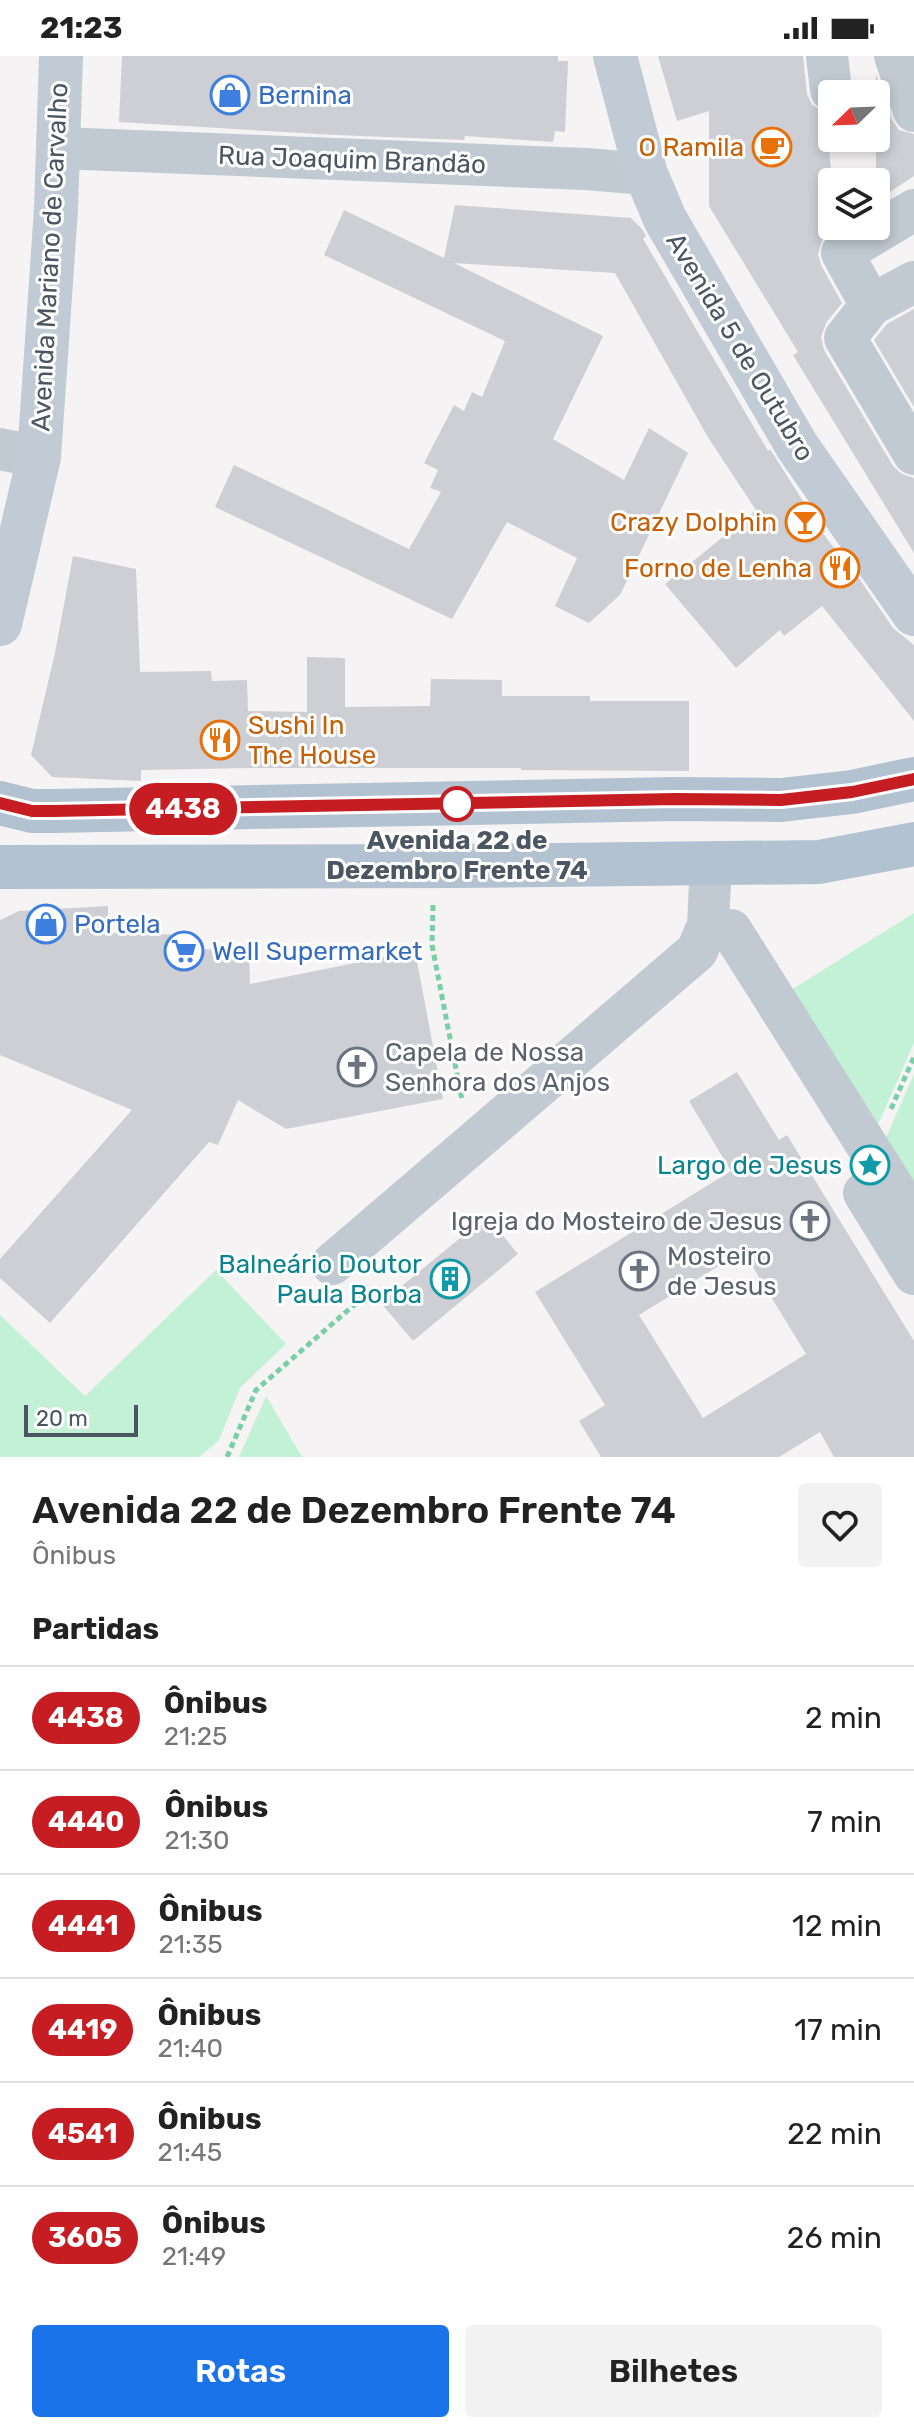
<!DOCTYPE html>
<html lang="pt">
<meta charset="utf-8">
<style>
:root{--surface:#fff;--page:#f2f2f2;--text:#222;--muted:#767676;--line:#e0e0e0;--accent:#1a73e8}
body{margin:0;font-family:Rubik,sans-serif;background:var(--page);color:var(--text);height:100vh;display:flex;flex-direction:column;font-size:30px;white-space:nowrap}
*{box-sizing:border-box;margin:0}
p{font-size:26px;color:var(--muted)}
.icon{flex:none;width:44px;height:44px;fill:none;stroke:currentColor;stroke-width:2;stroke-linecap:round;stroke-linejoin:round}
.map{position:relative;height:1401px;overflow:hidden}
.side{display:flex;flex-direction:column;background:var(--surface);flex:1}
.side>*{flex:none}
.badge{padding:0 16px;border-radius:26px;font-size:28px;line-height:52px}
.needle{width:52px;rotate:247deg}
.controls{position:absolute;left:818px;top:24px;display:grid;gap:16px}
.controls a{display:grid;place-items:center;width:72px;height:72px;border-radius:8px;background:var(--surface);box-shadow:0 4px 12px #0003;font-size:40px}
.scale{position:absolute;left:24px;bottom:20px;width:114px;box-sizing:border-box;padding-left:8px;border:4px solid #4a5661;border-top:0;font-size:22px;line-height:28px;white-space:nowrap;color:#4a5661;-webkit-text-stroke:6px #fff;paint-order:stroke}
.map>.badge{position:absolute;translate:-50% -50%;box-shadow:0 0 0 4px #fff}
h2{padding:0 32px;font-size:30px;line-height:72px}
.round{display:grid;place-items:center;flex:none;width:84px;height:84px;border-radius:8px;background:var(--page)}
.head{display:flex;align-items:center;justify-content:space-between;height:136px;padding:0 32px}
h1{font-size:38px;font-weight:600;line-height:60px}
.button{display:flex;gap:16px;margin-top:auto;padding:16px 32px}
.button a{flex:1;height:92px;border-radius:8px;background:var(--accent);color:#fff;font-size:32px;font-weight:600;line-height:92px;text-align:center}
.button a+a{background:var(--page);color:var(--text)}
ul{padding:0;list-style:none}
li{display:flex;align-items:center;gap:24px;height:104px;padding:0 32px;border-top:2px solid var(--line)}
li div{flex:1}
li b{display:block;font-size:30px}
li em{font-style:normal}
li .badge{min-width:88px;font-weight:700;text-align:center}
.status{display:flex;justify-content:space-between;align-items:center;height:56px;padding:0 40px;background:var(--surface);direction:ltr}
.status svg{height:22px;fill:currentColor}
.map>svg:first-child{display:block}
.green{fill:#c3f1d5}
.building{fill:#cdcfd5;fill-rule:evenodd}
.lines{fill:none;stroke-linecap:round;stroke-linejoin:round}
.path{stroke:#7ad0a6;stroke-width:5;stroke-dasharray:6 4;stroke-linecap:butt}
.street{stroke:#c1cad2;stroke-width:42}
.secondary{stroke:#c1cbd6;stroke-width:44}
.primary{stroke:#b3c2d1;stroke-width:44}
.line-casing{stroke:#fff;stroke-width:18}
.line{stroke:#c61d23;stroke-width:12}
.stop-dot{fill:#fff;stroke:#c61d23;stroke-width:4}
.labels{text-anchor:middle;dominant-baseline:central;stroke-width:6;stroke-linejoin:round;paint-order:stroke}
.shop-label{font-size:26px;fill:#366cbe;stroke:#fff;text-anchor:start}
.food-label{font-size:26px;fill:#c56008;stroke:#fff;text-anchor:end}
.street-label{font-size:26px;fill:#4a5661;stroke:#fff}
.stop-label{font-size:26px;font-weight:bold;fill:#4a5661;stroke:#fff}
.worship-label{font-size:26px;fill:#5b616d;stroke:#fff;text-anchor:start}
.culture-label{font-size:26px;fill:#0d838f;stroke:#fff;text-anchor:end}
</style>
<div class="status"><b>21:23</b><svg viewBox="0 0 49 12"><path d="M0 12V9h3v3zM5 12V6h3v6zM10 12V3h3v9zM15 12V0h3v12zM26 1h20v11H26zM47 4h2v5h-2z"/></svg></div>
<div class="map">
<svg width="914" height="1401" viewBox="0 0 914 1401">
<rect width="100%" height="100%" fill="#f5f3f3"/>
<path class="green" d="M914 857V987L873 1080 783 939Z
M914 1018V1124L903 1128 881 1093Z
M216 1214 286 1288 240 1332 219 1384 199 1401H0V1259L85 1340Z
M266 1340 302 1401H239Z"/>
<path class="building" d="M122 0H558V5H568L565 76 555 75 553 86 465 80 464 84 335 79 119 66Z
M658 0H803L807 38 812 49 826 57 832 126V170H836L822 184 818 198 821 209 842 247 826 267 821 281 824 294 893 410 902 418 914 422V497L793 299 798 296 709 150V55L677 65Z
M876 18 892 64 899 74 914 78V120L876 145Z
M455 149 631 162 642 173 646 180 643 183 768 395 770 393 827 483 858 521 893 572 914 589V665L822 550 784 580 780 574 736 612 665 528 756 454 709 383 615 217 454 207 603 280 553 383 624 424 649 372 688 397 620 539 589 567 555 550 577 502 507 466 452 563 215 451 234 409 409 493 441 436 430 432 438 414 424 407 454 349 464 355 472 336 482 341 505 285 324 199 344 154 444 202Z
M914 253V351L874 284 887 268Z
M73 500 136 513 140 616 211 615 212 625 247 624 248 655 307 656V601L345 602V651L430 650 431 623 502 624V640H590V645H689V715L521 714V712H249L141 714V725L52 721 31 699 55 597Z
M108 850V877L192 879V893L249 894 250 928 415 895 443 1043 286 1073 238 1044 218 1089 209 1086 50 1267 0 1222V1203L132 1054 0 999V864L19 855Z
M737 1016 779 1084 787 1079 914 1285V1401H834L820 1376 779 1401H601L579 1365 605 1349 535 1236 731 1115 689 1045ZM743 1195 806 1298 703 1362 639 1259Z
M487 1160 518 1198 413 1285 381 1247Z"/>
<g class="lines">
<path class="path" d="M433 849 432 889 462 1044
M891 1053 914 1001
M227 1401 256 1334 369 1236 366 1232"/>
<path class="street" d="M827 0 831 34
M895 0 914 55
M59 92 586 113 646 118
M914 154 842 197 871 249 914 226
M871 249 845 282 914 398
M0 393 39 401
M731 874 914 1164
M864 1137 914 1218
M332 1208 697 895 708 869 711 807"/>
<path class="secondary" d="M615 0 646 118 665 163 797 390 914 558
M0 568 39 401 56 153 61 0"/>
<path class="primary" d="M0 747 32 755H53L675 743 781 744 852 736 914 723
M0 811 457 810 819 806 914 788"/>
</g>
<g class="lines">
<g class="line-casing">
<path id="line" d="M0 747 32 755H53L675 743 781 744 852 736 914 723"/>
</g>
<use href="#line" class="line"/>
</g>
<defs>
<g id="shop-ring" transform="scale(2)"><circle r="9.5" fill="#fff" stroke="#3f7fe0" stroke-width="1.5"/><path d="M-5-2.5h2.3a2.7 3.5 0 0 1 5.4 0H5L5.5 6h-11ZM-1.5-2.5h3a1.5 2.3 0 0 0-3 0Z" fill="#3f7fe0"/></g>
<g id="cafe-ring" transform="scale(2)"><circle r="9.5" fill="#fff" stroke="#e8710a" stroke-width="1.5"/><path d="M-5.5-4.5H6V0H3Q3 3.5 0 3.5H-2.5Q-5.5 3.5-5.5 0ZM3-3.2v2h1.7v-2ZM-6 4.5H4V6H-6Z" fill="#e8710a"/></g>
<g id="bar-ring" transform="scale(2)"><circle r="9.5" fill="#fff" stroke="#e8710a" stroke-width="1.5"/><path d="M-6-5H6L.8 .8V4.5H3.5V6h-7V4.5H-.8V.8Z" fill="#e8710a"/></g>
<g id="restaurant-ring" transform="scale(2)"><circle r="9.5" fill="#fff" stroke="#e8710a" stroke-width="1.5"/><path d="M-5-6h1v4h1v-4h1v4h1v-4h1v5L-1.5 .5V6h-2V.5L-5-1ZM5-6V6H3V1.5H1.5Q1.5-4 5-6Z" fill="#e8710a"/></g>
<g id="supermarket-ring" transform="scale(2)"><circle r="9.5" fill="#fff" stroke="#3f7fe0" stroke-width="1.5"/><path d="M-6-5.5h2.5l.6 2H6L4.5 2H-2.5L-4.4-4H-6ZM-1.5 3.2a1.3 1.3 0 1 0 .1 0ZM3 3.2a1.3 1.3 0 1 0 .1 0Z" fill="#3f7fe0"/></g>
<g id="church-ring" transform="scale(2)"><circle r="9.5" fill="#fff" stroke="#6b7280" stroke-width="1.5"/><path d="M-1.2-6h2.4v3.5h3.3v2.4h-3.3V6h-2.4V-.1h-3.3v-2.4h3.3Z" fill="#6b7280"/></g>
<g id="sight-ring" transform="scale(2)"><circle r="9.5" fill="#fff" stroke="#0f9aa8" stroke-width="1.5"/><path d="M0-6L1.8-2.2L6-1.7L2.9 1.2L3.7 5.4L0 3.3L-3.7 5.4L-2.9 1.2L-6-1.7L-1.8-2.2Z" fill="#0f9aa8"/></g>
<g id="building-ring" transform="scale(2)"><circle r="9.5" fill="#fff" stroke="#0f9aa8" stroke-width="1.5"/><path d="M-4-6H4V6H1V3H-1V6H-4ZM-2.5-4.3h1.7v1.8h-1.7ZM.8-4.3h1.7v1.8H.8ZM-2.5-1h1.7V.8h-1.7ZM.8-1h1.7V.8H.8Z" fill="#0f9aa8"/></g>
</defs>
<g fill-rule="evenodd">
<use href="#shop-ring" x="230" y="39"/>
<use href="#cafe-ring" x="772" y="91"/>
<use href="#bar-ring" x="805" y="466"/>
<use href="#restaurant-ring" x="840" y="512"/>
<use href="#restaurant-ring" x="220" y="684"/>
<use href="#shop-ring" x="46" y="868"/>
<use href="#supermarket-ring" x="184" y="895"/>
<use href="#church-ring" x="357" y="1011"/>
<use href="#sight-ring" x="870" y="1109"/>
<use href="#church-ring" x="810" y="1165"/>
<use href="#church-ring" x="639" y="1215"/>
<use href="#building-ring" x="450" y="1223"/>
</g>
<circle class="stop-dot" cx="457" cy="748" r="16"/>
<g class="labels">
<g class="shop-label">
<text x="258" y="39">Bernina</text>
<text x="74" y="868">Portela</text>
<text x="212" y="895">Well Supermarket</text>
</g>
<g class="food-label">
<text x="744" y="91">O Ramila</text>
<text x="777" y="466">Crazy Dolphin</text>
<text x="812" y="512">Forno de Lenha</text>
<text x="248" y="669" text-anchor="start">Sushi In<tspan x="248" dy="30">The House</tspan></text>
</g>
<g class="street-label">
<text transform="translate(352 104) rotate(2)">Rua Joaquim Brandão</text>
<text transform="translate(50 201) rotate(-87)">Avenida Mariano de Carvalho</text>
<text transform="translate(740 291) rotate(59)">Avenida 5 de Outubro</text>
</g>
<g class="stop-label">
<text x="457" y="784">Avenida 22 de<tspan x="457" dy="30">Dezembro Frente 74</tspan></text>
</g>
<g class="worship-label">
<text x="385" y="996">Capela de Nossa<tspan x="385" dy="30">Senhora dos Anjos</tspan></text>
<text x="782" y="1165" text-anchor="end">Igreja do Mosteiro de Jesus</text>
<text x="667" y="1200">Mosteiro<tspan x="667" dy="30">de Jesus</tspan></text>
</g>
<g class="culture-label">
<text x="842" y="1109">Largo de Jesus</text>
<text x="422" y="1208">Balneário Doutor<tspan x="422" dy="30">Paula Borba</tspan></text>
</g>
</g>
</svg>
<div class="controls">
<a><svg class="needle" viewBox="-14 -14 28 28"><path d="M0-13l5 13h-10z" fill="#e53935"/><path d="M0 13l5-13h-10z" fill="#767676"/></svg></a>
<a><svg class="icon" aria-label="layers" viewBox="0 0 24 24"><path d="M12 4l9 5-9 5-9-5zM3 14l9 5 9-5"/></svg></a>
</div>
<div class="scale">20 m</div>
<b class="badge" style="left:183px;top:753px;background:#c61d23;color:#fff">4438</b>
</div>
<section class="side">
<div class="head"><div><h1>Avenida 22 de Dezembro Frente 74</h1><p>Ônibus</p></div><a class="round"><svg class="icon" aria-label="heart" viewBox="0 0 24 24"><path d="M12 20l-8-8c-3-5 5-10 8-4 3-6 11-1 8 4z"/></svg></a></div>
<h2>Partidas</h2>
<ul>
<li><span class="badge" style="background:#c61d23;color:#fff">4438</span><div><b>Ônibus</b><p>21:25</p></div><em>2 min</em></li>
<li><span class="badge" style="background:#c61d23;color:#fff">4440</span><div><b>Ônibus</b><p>21:30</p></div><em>7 min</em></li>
<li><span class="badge" style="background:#c61d23;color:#fff">4441</span><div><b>Ônibus</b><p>21:35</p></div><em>12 min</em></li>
<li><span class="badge" style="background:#c61d23;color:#fff">4419</span><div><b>Ônibus</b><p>21:40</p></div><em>17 min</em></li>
<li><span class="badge" style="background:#c61d23;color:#fff">4541</span><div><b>Ônibus</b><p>21:45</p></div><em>22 min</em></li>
<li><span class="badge" style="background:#c61d23;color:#fff">3605</span><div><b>Ônibus</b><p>21:49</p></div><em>26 min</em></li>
</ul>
<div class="button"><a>Rotas</a><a>Bilhetes</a></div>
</section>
